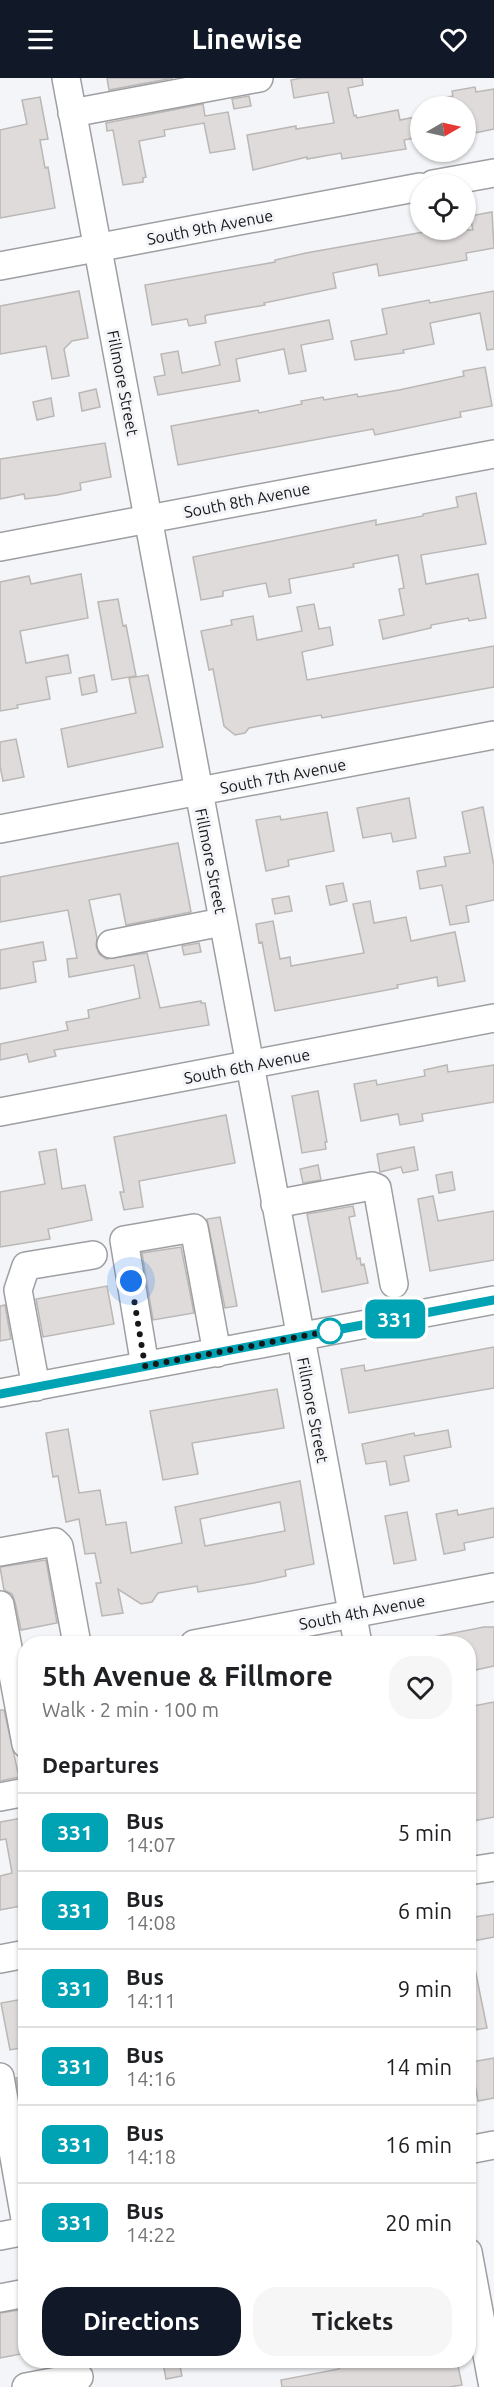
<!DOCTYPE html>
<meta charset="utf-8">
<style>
:root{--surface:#fff;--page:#f6f6f6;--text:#202124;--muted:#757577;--line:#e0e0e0;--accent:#111827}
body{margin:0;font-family:Ubuntu,sans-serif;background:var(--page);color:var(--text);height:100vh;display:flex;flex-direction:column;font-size:22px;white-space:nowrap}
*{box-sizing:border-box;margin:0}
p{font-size:20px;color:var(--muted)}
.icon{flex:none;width:33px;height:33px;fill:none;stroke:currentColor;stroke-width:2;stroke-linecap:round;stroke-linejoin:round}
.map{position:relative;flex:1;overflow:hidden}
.drawer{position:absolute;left:18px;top:1558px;width:458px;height:732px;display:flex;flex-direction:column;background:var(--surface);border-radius:24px;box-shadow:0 2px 4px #0004}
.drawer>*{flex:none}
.badge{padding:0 12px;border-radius:9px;font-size:21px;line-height:39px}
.needle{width:39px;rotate:81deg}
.tools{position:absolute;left:410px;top:18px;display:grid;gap:12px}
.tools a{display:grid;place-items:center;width:66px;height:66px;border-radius:50%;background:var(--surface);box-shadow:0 2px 4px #0004;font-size:30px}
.you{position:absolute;width:30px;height:30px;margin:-15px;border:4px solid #fff;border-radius:50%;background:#1a73e8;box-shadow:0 0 0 9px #1a73e833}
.map>.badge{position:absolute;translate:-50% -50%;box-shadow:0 0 0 3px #fff}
h2{padding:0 24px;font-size:22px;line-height:54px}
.round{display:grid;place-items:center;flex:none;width:63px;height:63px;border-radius:24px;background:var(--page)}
.headline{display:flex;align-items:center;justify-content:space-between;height:102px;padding:0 24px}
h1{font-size:28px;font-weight:700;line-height:45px}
.button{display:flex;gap:12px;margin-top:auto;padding:12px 24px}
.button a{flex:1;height:69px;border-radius:24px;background:var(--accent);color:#fff;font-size:24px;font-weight:700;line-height:69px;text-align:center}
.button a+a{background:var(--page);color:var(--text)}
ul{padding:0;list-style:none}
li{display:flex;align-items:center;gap:18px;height:78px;padding:0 24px;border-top:2px solid var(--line)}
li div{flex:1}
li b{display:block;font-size:22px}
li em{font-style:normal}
li .badge{min-width:66px;font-weight:700;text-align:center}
header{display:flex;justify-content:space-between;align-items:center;height:78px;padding:0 24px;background:var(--accent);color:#fff;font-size:27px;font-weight:700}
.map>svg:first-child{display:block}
.building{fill:#dfdbda;stroke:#bab7b5;stroke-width:1.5;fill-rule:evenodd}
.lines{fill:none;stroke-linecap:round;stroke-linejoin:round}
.minor-casing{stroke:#9e9fa2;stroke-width:30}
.minor{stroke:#fff;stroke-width:27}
.line-casing{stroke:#fff;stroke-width:14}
.line{stroke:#00a3b4;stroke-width:9}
.walk{stroke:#161718;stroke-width:6;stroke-dasharray:0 10.8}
.stop-dot{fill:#fff;stroke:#00a3b4;stroke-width:3}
.labels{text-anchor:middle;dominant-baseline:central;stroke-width:6;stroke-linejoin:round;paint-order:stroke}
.street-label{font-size:16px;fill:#161718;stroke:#f4f5f8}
</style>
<header><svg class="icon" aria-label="menu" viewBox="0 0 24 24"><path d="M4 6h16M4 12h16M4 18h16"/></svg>Linewise<svg class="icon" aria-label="heart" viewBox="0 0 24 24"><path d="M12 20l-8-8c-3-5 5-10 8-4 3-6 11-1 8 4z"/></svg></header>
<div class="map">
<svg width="494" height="2309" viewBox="0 0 494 2309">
<rect width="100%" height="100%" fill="#f4f5f8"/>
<path class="building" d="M107 0H173L109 12Z
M302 0H362L363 7 348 10 354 38 356 37 357 40 398 32 400 42 420 38V59L404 62 406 71 342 81 341 75 307 81V79L253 92 247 57 296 48V51L334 45 328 14 294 20 291 2Z
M475 9 476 14 494 11V51L465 57V28H438L437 21 453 18 452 13Z
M249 18 251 28 234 31 232 21Z
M40 19 48 61 40 62 45 90 48 89 55 130 0 140V52L27 46 22 22Z
M203 26 205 38 228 34 235 71 210 75 204 45 164 52 165 58 139 63 146 99 143 100V104L123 107 113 52 107 53 106 45Z
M492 134 494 170 466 175 467 182 379 198 377 186 333 195 336 210 264 225 265 227 207 237 205 238 206 245 189 248 187 241 152 247 145 207 275 184V182L306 175 435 152H473L470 138Z
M79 213 88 260 72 263 64 271 69 298 52 301 46 268 0 276V228Z
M494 213V271L487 272 480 235 430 245 434 266 403 272 404 275 355 282 351 263 387 256 382 231 429 222 430 225Z
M329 242 333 261 301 267 306 293 289 296 284 271 236 281 240 303 158 317 154 299 165 297 161 276 178 273 182 295 220 287 215 264Z
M485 289 492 328 460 334 461 339 375 357 373 351 178 387 171 348 258 332 259 335 302 326 301 323 323 319 324 322 357 316 358 319 399 312 464 298 463 293Z
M96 311 100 329 82 333 79 315Z
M51 320 54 338 37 342 33 324Z
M105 365 111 399 80 405 81 412 57 417 25 421 24 416 0 421V381Z
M476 415 486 466 421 477 426 506 478 496 486 540 469 543 468 540 431 547V550L383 561 379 542 404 537 399 511 404 510 398 477 353 486 354 489 289 501 291 515 269 519 266 505 223 513V518L201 522 193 479 376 442V447L423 438V436L458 429 456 419Z
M81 496 88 540 20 553 26 585 68 577 71 595 46 599 50 621 17 627 18 630 0 633V504L29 498 31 506Z
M118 521 123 548 126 547 136 598 112 602 98 524Z
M314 526 319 551 330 549 333 567 302 574 307 602 494 568V609L322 640 321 637 281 644 249 650 245 655 235 657 224 648 213 591 209 592 201 553 232 547 231 542 253 538 257 562 302 553 297 529Z
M94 597 97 614 82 617 79 600Z
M148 597 163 669 68 689 61 651 136 635 129 600Z
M16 661 24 699 3 703 0 688V664Z
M409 720 416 760 393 764 391 755 363 760 357 730Z
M483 729 494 788V822L466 828 469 844 450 847 442 807 420 811 417 793 446 788 444 779 470 775 462 734Z
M327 734 334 773 288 782 289 788 266 793 256 742 280 738 281 742Z
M178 765 191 834 126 847 120 816 89 822 97 860 96 868 99 876 106 881 147 875 160 930 201 923V925H205L209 947 54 972 56 978 29 984 27 976 0 982V966L68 952 66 944 89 940 88 932 140 920 134 887 69 899 67 881 77 880 68 832 0 844V799Z
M343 805 347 823 330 827 326 808Z
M289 818 292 833 275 836 272 821Z
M370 823 374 845 406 839 411 863 455 854 465 903 438 908 437 899 397 907 398 910 275 933 262 864 259 865 256 846 273 843 280 881 290 879 291 888 364 875 353 826Z
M43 864 46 882 33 884 36 904 0 911V872Z
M199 865 201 874 184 877 182 868Z
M447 987 448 994 494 987V1024L422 1036 423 1043 400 1047 398 1036 361 1043 354 1006 376 1002 377 1007 425 998 424 992Z
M318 1013 327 1064H325L326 1071 302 1075 292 1018Z
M226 1037 235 1085 139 1103 143 1129 124 1132 120 1114H124L114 1059Z
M414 1069 418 1092 403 1095 401 1089 380 1094 377 1076Z
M56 1071 62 1111 85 1107 92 1142 48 1151 50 1161 0 1169V1114L45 1106 39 1074Z
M318 1087 321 1102 303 1105 300 1091Z
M452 1094 455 1112 439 1115 436 1097Z
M433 1118 438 1143 494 1133V1182L430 1193 418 1121Z
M353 1128 355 1138 349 1139 357 1181 360 1180 361 1187 364 1186 368 1205 322 1214 307 1136Z
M220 1139 237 1228 225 1230 207 1141Z
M181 1169 194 1235 153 1242 142 1175Z
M107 1208 114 1246 43 1259 36 1221Z
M5 1227 11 1261 0 1263V1228Z
M494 1269V1310L349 1335 341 1291 364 1287 365 1293Z
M277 1311 284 1350 192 1365 198 1396 163 1402 150 1333Z
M68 1351 79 1415 100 1412 106 1447 126 1444 131 1475 182 1465 175 1429 300 1403 314 1486 285 1492 286 1498 254 1505 198 1514 197 1508 158 1515 152 1524 141 1526 118 1511 123 1535 102 1538 96 1505H101L95 1475 85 1476 79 1441 66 1444 58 1398 53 1399 46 1355ZM280 1424 285 1453 205 1468 200 1441Z
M448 1352 451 1369 404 1378 409 1403 390 1407 386 1383 366 1386 362 1366 414 1355 415 1358Z
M494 1430V1459L464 1465 465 1472 444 1476 436 1436 457 1432 458 1437Z
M407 1434 416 1482 394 1486 385 1438Z
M46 1482 57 1545 21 1552 15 1524 12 1516 4 1512 0 1489Z
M484 1549H494V1588L471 1593 468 1566H434L433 1559Z
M494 1624V1739L468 1744V1654H472L468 1629Z
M0 1632H4L19 1699 0 1703Z
M22 1740 26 1761V1827L0 1832V1798L12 1795 6 1761 0 1762V1744Z
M494 1836V1859L468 1864V1840Z
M475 1891 487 1950 468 1953V1892Z
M23 1921 26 1937V1969L10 1972 1 1925Z
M494 1980V2020L478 2023 471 1984Z
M26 1998V2036L23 2037 16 2000Z
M26 2231V2275L0 2280V2235Z
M179 2283 182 2298 166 2301 163 2285Z
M337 2283H361V2287L382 2283H457L462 2307 449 2309H282L281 2302 339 2291Z"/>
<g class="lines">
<g class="minor-casing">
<path id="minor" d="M66 0 358 1566
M72 35 259 0
M433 106 494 95
M0 188 420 109
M0 469 494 376
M0 751 494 657
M111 866 222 844
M0 1034 494 940
M275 1126 372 1108 377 1110 394 1206
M145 1288 124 1162 194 1150 217 1275
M36 1309 18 1212 26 1188 93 1177
M0 1315 494 1222
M0 1474 55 1464 59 1468 77 1566
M0 1527 26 1666
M194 1566 494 1509
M0 1719 26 1714
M468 1793 494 1789
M0 1881 26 1876
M0 1999 26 2147
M468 2072 494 2067
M0 2158 26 2153
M468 2174 493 2309
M0 2220 26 2215
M26 2309 79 2299"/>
</g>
<use href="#minor" class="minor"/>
</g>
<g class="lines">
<g class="line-casing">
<path id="line" d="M0 1316 494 1222"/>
</g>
<use href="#line" class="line"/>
<path class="walk" d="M131 1203 145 1288 330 1253"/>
</g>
<circle class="stop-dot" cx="330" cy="1253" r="12"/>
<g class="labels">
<g class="street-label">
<text transform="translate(210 149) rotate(-11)">South 9th Avenue</text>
<text transform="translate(123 305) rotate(79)">Fillmore Street</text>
<text transform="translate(247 422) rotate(-11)">South 8th Avenue</text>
<text transform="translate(283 698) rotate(-11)">South 7th Avenue</text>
<text transform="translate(211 783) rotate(79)">Fillmore Street</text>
<text transform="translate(247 988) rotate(-11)">South 6th Avenue</text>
<text transform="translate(313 1332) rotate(79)">Fillmore Street</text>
<text transform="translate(362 1534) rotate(-11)">South 4th Avenue</text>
</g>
</g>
</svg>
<div class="tools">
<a><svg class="needle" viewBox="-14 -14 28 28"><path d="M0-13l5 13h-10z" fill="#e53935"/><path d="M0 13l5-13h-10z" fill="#757577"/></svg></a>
<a><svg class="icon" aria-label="locate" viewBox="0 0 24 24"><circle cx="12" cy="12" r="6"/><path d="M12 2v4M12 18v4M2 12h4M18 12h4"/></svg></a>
</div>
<div class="you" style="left:131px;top:1203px"></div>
<b class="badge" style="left:395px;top:1241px;background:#00a3b4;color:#fff">331</b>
<section class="drawer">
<div class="headline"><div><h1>5th Avenue &amp; Fillmore</h1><p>Walk · 2 min · 100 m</p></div><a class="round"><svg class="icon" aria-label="heart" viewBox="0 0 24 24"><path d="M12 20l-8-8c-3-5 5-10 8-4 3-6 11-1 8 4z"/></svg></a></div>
<h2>Departures</h2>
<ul>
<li><span class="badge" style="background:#00a3b4;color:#fff">331</span><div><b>Bus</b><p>14:07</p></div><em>5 min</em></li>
<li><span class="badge" style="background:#00a3b4;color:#fff">331</span><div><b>Bus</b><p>14:08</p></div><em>6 min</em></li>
<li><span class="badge" style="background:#00a3b4;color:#fff">331</span><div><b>Bus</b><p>14:11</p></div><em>9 min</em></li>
<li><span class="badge" style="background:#00a3b4;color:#fff">331</span><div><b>Bus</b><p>14:16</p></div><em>14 min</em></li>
<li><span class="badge" style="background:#00a3b4;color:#fff">331</span><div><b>Bus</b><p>14:18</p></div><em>16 min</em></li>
<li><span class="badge" style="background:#00a3b4;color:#fff">331</span><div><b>Bus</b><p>14:22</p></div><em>20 min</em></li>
</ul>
<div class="button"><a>Directions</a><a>Tickets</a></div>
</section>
</div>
